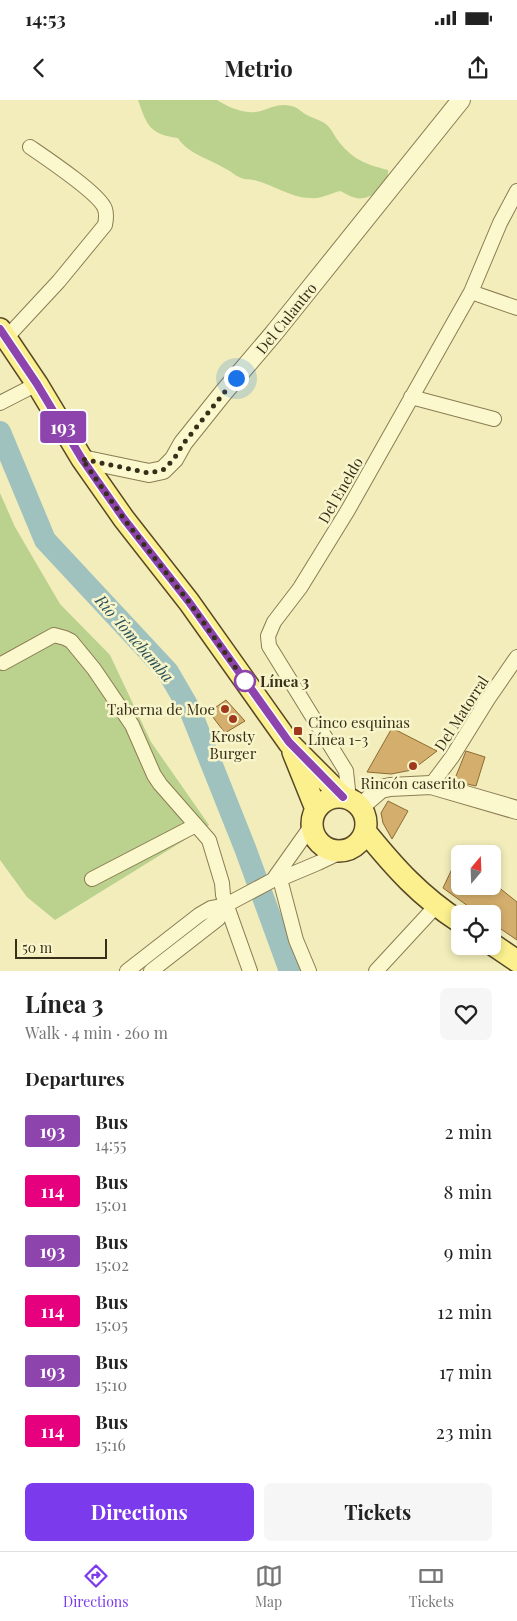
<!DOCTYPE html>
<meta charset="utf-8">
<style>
:root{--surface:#fff;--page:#f6f6f6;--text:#222;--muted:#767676;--line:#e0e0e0;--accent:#7c3aed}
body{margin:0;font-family:"Playfair Display",serif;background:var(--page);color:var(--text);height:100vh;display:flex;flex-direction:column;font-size:19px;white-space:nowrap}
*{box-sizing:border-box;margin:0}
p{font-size:16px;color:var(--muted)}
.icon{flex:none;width:28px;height:28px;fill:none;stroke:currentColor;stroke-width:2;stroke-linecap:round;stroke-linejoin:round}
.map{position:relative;height:871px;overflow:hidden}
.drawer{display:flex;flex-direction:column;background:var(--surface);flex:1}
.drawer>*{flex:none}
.badge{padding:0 10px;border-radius:4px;font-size:18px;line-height:32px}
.needle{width:32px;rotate:19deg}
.controls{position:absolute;left:451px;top:745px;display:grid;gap:10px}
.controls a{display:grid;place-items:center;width:50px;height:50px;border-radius:8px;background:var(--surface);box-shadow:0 2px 8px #0003;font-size:25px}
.scale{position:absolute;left:15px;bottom:12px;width:92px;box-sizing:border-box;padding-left:5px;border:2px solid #382f1a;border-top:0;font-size:14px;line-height:18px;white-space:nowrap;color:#382f1a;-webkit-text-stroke:4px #f9f5cb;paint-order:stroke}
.you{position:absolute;width:25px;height:25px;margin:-12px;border:4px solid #fff;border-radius:50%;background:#1a73e8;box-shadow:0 0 0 8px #1a73e833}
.map>.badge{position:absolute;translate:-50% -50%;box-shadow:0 0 0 2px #fff}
h2{padding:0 25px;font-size:19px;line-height:45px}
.round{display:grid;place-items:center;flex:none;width:52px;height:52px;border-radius:8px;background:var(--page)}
.summary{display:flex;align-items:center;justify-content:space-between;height:85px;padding:0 25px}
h1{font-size:24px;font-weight:700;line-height:38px}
.primary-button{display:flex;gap:10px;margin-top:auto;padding:10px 25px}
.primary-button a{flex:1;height:58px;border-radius:8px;background:var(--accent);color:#fff;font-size:20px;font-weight:700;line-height:58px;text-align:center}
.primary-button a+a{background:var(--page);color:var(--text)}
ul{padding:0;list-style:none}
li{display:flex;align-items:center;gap:15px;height:60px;padding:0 25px}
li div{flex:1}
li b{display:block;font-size:19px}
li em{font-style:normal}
li .badge{min-width:55px;font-weight:700;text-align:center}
.status{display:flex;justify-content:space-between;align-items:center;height:35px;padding:0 25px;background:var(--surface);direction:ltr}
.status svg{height:14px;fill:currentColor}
header{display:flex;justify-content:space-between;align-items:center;height:65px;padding:0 25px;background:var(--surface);font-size:22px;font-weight:700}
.tabs{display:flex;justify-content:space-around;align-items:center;height:70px;border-top:1px solid var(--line);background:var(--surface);font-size:14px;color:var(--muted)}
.tabs a{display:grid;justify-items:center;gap:2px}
.tabs .selected{color:var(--accent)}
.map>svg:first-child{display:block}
.green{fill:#bbd18e}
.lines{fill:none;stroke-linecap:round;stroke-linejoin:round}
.river{stroke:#9fc2bf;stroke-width:22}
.building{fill:#d4ae6c;stroke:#8c6b36}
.minor-casing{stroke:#8b7c53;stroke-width:16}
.tertiary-casing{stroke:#8b7c53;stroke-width:20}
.primary-casing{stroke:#574828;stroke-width:24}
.minor{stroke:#fcf8ce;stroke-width:14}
.tertiary{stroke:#fcf8ce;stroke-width:18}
.primary{stroke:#fbf08d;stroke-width:21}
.line-casing{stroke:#fff;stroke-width:11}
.line{stroke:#8e44ad;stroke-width:8}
.walk{stroke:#382f1a;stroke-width:5;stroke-dasharray:0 9}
.stop-dot{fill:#fff;stroke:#8e44ad;stroke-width:2.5}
.poi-dot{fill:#a0381d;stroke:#f9f5cb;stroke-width:2}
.labels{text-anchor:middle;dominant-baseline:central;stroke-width:5;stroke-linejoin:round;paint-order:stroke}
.street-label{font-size:15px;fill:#382f1a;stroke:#f9f5cb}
.stop-label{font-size:15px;font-weight:bold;fill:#382f1a;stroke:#f9f5cb;text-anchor:start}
.poi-label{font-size:15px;fill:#382f1a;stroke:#f9f5cb}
.water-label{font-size:16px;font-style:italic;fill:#27525a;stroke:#f9f5cb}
</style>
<div class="status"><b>14:53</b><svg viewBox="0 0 49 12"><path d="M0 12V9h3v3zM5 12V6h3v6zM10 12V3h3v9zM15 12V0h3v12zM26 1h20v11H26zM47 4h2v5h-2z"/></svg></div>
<header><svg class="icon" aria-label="back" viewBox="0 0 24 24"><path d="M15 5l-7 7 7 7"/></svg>Metrio<svg class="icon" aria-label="share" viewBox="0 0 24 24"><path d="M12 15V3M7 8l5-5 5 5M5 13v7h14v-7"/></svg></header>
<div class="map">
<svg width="517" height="871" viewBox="0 0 517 871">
<rect width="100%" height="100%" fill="#f2edba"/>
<path class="green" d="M138 0H217C229 8 247 15 261 11 271 8 280 3 291 6 298 7 302 13 307 15 314 19 322 20 328 26 332 30 335 37 339 42 354 60 365 64 388 70 389 84 377 96 363 98 355 100 347 94 340 91 329 94 321 99 310 98 291 98 272 84 254 80 249 79 244 80 239 77 234 75 231 71 226 69 210 59 188 54 178 38 149 34 147 25 138 0Z
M0 393 15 427 60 504 110 555 151 642 209 725 55 820 27 797 0 760Z"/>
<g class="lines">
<path class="river" d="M0 332 45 440 168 572 190 610 245 748 290 871"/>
</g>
<path class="building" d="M226 600 245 621 225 633 209 612Z
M392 628 437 651 412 670 391 674 367 672Z
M466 651 485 657 476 686 454 681Z
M388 701 408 711 392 739 383 723 381 713Z
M460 752V786H497L517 802V840L492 823V814H479L443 788Z"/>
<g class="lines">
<g class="minor-casing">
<path id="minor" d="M471 192 517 208
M7 237 59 181 105 125C106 120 107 115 105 109 100 94 46 58 30 47
M411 297 494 319
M0 303 37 284
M3 563 54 535 65 538 71 541 94 569 132 625 154 675 160 684 209 740 222 783 223 795 250 871
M431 685 452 657 488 599 517 557
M349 699 346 671 269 546 268 536 274 522 300 488 348 410 471 192 500 123 517 91
M92 779 196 725
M280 779 296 840 309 871
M273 780 312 725
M127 871 199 815 211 808 226 805 273 780 280 779 318 763 343 751
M151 871 218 819 226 805
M376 871 436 806"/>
</g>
<g class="tertiary-casing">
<path id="tertiary" d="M82 359 149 373 163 370 174 359 183 343 223 293 274 233 461 0
M360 707 381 689 390 687 431 685 517 710"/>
</g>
<g class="primary-casing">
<path id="primary" d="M0 229 37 284 82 359 124 419 189 502 289 643 343 697
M293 652 316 709
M312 724a27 27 0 1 1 54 0a27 27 0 1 1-54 0Z
M365 731C395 768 420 796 460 822
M492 844 517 861"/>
</g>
<use href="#minor" class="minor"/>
<use href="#tertiary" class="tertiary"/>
<use href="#primary" class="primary"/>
</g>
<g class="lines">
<g class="line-casing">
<path id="line" d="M0 229 37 284 82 359 124 419 189 502 289 642 343 697"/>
</g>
<use href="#line" class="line"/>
<path class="walk" d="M236 278 183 344 174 359 163 370 149 373 82 359 124 419 189 502 245 581"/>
</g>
<circle class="stop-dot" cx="245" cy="581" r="10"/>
<g class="poi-dot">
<circle cx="225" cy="609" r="5"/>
<circle cx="233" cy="619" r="5"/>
<rect x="293" y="626" width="10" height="10" rx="2.5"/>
<circle cx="413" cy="666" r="5"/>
</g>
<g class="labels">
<g class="street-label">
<text transform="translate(286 218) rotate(-51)">Del Culantro</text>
<text transform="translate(340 390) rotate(-60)">Del Eneldo</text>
<text transform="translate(461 613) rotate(-57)">Del Matorral</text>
</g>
<g class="stop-label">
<text x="260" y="581">Línea 3</text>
</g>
<g class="poi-label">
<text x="215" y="609" text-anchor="end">Taberna de Moe</text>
<text x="308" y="622" text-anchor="start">Cinco esquinas<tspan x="308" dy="17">Línea 1-3</tspan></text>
<text x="233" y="636">Krosty<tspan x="233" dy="17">Burger</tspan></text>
<text x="413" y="683">Rincón caserito</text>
</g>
<g class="water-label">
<text transform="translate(135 538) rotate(49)">Río Tomebamba</text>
</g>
</g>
</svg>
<div class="controls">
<a><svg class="needle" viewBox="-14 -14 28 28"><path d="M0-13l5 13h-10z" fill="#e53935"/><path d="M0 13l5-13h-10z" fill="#767676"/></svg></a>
<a><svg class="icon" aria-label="locate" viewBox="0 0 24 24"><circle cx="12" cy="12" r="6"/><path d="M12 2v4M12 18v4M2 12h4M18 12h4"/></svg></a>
</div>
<div class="scale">50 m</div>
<div class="you" style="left:236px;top:278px"></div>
<b class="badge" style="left:63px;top:327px;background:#8e44ad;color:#fff">193</b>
</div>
<section class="drawer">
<div class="summary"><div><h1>Línea 3</h1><p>Walk · 4 min · 260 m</p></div><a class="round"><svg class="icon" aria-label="heart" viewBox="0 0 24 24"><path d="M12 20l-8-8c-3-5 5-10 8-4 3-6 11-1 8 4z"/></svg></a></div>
<h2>Departures</h2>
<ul>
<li><span class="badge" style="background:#8e44ad;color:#fff">193</span><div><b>Bus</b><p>14:55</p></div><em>2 min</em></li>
<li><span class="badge" style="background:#e6007e;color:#fff">114</span><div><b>Bus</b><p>15:01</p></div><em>8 min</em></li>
<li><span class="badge" style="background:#8e44ad;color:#fff">193</span><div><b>Bus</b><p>15:02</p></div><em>9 min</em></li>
<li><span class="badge" style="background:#e6007e;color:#fff">114</span><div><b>Bus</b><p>15:05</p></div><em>12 min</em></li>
<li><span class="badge" style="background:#8e44ad;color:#fff">193</span><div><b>Bus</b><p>15:10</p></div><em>17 min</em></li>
<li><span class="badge" style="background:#e6007e;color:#fff">114</span><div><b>Bus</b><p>15:16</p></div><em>23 min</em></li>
</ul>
<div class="primary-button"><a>Directions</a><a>Tickets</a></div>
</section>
<nav class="tabs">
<a class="selected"><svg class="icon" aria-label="directions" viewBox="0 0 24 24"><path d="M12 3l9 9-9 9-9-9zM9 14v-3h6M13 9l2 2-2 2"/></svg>Directions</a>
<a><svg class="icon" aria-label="map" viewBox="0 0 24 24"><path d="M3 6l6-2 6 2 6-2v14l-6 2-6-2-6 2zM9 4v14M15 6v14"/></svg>Map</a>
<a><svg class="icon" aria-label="tickets" viewBox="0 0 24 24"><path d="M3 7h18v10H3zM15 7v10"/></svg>Tickets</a>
</nav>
